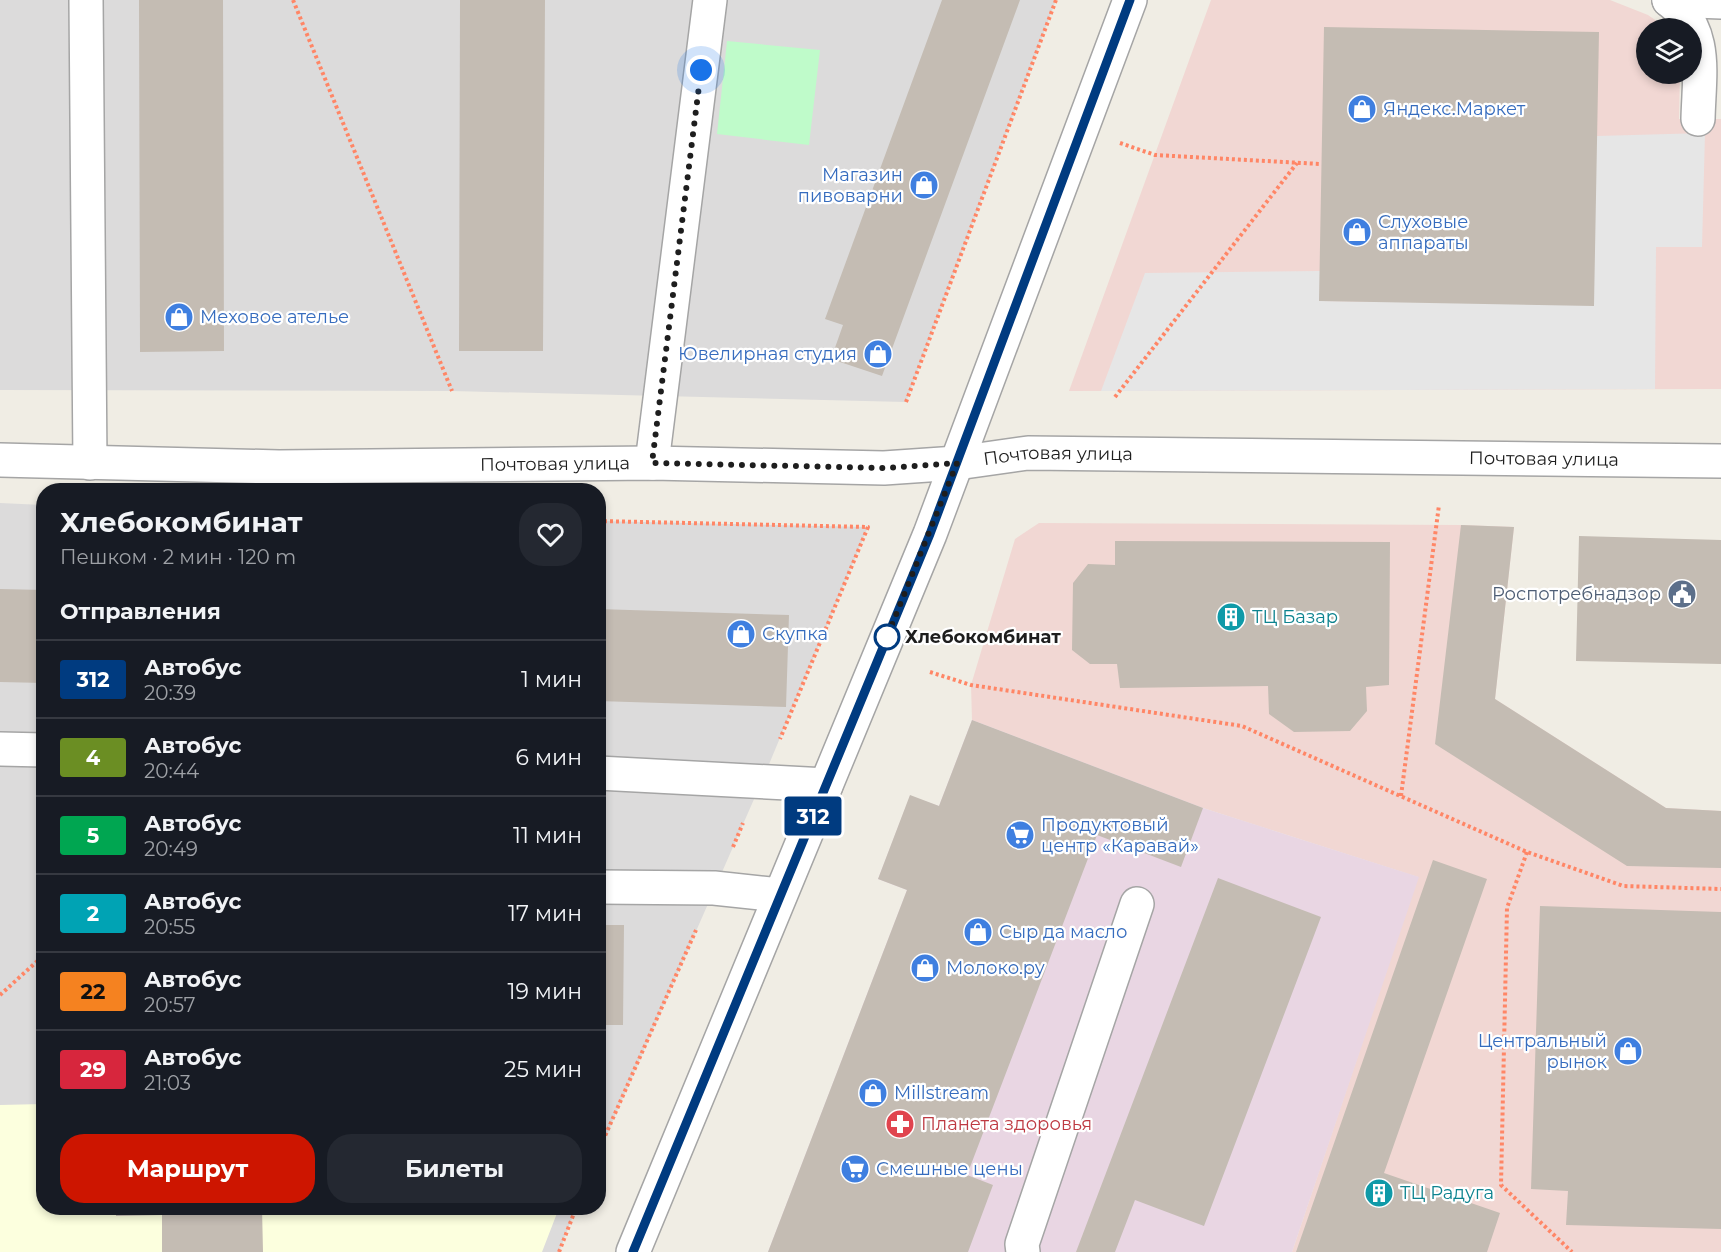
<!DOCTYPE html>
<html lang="ru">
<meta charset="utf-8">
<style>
:root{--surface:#171b24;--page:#242831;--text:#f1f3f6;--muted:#9ea1a6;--line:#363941;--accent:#cd1500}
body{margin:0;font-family:Montserrat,sans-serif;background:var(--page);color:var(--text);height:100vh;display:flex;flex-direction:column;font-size:22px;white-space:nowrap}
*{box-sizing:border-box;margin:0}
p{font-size:20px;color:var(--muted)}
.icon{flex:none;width:33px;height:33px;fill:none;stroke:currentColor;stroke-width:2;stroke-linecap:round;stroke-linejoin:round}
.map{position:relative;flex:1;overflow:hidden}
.details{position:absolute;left:36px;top:483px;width:570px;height:732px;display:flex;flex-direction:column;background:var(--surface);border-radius:24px;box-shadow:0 3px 9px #0003}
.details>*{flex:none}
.badge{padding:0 12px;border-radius:4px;font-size:21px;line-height:39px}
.fabs{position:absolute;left:1636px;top:18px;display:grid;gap:12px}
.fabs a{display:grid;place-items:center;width:66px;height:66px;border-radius:50%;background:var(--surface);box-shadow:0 3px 9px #0003;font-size:30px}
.you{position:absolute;width:30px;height:30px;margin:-15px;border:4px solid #fff;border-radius:50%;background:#1a73e8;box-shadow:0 0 0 9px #1a73e833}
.map>.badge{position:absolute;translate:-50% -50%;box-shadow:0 0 0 3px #fff}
h2{padding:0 24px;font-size:22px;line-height:54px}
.round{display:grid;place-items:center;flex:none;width:63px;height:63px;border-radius:24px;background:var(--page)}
.head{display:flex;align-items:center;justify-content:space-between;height:102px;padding:0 24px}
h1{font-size:28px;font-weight:700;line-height:45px}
.action{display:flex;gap:12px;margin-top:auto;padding:12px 24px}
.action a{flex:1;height:69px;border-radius:24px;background:var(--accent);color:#fff;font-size:24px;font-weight:700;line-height:69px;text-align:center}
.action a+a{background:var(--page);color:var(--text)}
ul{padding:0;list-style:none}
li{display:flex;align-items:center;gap:18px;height:78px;padding:0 24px;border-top:2px solid var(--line)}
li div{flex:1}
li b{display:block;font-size:22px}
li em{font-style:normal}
li .badge{min-width:66px;font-weight:700;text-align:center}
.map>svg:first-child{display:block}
.residential{fill:#dcdbdb}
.commercial{fill:#f1d7d3}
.industrial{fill:#e9d6e3}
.education{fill:#fcffde}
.park{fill:#bffbca}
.parking{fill:#e6e6e6}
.building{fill:#c4bcb3}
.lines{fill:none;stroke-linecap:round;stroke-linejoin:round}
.minor-casing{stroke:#a5a5a5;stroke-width:36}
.path{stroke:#ff8666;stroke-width:4;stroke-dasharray:3 3;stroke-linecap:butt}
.minor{stroke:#fff;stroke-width:33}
.line-casing{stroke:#fff;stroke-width:14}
.line{stroke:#003b80;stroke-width:9}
.walk{stroke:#1e1e1e;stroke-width:6;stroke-dasharray:0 10.8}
.stop-dot{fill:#fff;stroke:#003b80;stroke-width:3}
.labels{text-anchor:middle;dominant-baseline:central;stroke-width:4.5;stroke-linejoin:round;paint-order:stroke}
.shop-label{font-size:18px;fill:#366cbe;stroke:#fff;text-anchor:start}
.street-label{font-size:18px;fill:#1e1e1e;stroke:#fff}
.service-label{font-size:18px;fill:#4e5e75;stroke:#fff;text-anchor:end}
.culture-label{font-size:18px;fill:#0d838f;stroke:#fff;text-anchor:start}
.stop-label{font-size:18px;font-weight:bold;fill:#1e1e1e;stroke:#fff;text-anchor:start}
.health-label{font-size:18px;fill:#be3a42;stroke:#fff;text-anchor:start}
</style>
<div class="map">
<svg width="1721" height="1252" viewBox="0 0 1721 1252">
<rect width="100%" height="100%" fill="#f0ede4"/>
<path class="residential" d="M0 0H1056L906 402 452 391 0 390Z
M0 503 43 505 44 1208H576L559 1252H0Z
M599 521 868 527 762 781 599 1152Z"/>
<path class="commercial" d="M1211 0H1610L1648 15 1661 24 1664 28H1647V74H1680L1679 119H1721V389L1069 391Z
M1039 523 1461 525 1514 527 1495 699 1666 808 1721 811V1252H1292L1418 877 1203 808 972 720 971 685 1015 539Z"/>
<path class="industrial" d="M972 720 1203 808 1419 877 1292 1252H768L907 890 878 879 910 796 939 806Z"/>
<path class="education" d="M43 1104 44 1208H559L542 1252H0V1105Z"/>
<path class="park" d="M727 41 820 50 809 145 717 134Z"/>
<path class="parking" d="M1705 133 1702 247H1656L1655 389 1101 391 1145 273 1320 271V301L1394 302 1597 136Z"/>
<path class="building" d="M139 0H223L224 351 140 352Z
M460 0H545L543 351H459Z
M942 0H1020L882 376 831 359 843 325 825 319Z
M1324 27 1599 32 1594 306 1319 301Z
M1461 525 1514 527 1495 699 1666 808 1721 811V868L1627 866 1435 744Z
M1579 536 1721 540V664L1576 661Z
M1115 541 1390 542 1389 685 1366 687 1367 711 1350 731 1294 732 1269 714 1268 686 1120 688 1117 664H1090L1072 650 1073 583 1088 564 1115 565Z
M0 589 44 590V683L0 682Z
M598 609 789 615 786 707 598 701Z
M972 720 1203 808 1181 867 1097 835 967 1175 993 1185 968 1252H768L907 890 878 879 910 795 939 806Z
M1433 860 1487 879 1384 1173 1500 1213 1487 1252H1296Z
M1218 878 1321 917 1204 1226 1135 1200 1115 1252H1076Z
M1540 906 1721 912V1229L1566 1225 1568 1191 1531 1189Z
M598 925H624L623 1025H598Z
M116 1208H262L263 1252H162V1215L116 1216Z"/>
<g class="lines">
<g class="minor-casing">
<g id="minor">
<path d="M86 0 90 463"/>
<path d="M1669 0C1709 30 1699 74 1698 119"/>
<path d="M1669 0 1721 2"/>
<path id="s1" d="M0 460 279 467 652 463 884 468 957 463 1028 453 1721 461"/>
<path d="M652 463 710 0"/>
<path d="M0 749 44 750"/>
<path d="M598 773 826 785"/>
<path d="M598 887 714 888 780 895"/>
<path d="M633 1252 930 534 1130 0"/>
<path d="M1023 1252 1022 1244 1137 904"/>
</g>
</g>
<path class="path" d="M293 0 452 391
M1120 143 1155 155 1321 164
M1115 397 1297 163
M906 402 1056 0
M598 521 868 527 780 739
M930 672 971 685 1242 726 1527 852 1623 886 1721 889
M1401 796 1439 505
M733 847 743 823
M1527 852 1507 908 1501 1185 1572 1252
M0 995 44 955
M598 1152 696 930
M559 1252 576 1208"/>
<use href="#minor" class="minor"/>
</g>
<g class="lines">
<g class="line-casing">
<path id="line" d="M633 1252 930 534 1130 0"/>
</g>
<use href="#line" class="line"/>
<path class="walk" d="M701 70 652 463 884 468 957 463 887 637"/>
</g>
<defs>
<g id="shop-disc" transform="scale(1.5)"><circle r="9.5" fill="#3f7fe0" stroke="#fff"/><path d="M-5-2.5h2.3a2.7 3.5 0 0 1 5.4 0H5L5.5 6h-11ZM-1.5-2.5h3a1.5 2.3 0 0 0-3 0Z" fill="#fff"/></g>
<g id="civic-disc" transform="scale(1.5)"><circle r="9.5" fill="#5c6f8a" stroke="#fff"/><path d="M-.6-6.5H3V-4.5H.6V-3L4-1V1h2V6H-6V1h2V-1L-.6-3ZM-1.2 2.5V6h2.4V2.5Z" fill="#fff"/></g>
<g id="building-disc" transform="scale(1.5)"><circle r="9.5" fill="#0f9aa8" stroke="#fff"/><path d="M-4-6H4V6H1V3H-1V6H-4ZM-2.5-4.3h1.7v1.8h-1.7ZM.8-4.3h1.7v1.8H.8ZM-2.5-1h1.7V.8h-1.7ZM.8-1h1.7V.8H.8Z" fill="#fff"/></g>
<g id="supermarket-disc" transform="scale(1.5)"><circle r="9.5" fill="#3f7fe0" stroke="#fff"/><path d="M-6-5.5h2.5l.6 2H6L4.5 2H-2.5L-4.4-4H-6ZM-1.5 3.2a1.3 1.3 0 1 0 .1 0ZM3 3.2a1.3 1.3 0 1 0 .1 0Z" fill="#fff"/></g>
<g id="pharmacy-disc" transform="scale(1.5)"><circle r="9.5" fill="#e0444e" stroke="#fff"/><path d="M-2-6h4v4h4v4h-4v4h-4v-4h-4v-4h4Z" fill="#fff"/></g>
</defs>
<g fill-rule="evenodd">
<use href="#shop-disc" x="1362" y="109"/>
<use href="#shop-disc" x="924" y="185"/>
<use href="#shop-disc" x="1357" y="232"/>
<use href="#shop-disc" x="179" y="317"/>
<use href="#shop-disc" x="878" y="354"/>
<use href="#civic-disc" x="1682" y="594"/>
<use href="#building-disc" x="1231" y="617"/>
<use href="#shop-disc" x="741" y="634"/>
<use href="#supermarket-disc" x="1020" y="835"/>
<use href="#shop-disc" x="978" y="932"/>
<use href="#shop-disc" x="925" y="968"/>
<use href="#shop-disc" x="1628" y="1051"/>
<use href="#shop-disc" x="873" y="1093"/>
<use href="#pharmacy-disc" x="900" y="1124"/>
<use href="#supermarket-disc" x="855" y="1169"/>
<use href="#building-disc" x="1379" y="1193"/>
</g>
<circle class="stop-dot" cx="887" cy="637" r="12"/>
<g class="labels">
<g class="shop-label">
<text x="1383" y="109">Яндекс.Маркет</text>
<text x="903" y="175" text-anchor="end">Магазин<tspan x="903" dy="21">пивоварни</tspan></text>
<text x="1378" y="222">Слуховые<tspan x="1378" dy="21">аппараты</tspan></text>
<text x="200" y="317">Меховое ателье</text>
<text x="857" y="354" text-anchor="end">Ювелирная студия</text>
<text x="762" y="634">Скупка</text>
<text x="1041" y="825">Продуктовый<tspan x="1041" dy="21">центр «Каравай»</tspan></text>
<text x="999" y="932">Сыр да масло</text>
<text x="946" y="968">Молоко.ру</text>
<text x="1607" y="1041" text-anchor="end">Центральный<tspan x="1607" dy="21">рынок</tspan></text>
<text x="894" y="1093">Millstream</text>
<text x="876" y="1169">Смешные цены</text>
</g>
<g class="street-label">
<text stroke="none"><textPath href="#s1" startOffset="1059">Почтовая улица</textPath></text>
<text stroke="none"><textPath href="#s1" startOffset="1545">Почтовая улица</textPath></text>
<text stroke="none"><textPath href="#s1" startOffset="555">Почтовая улица</textPath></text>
</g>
<g class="service-label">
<text x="1661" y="594">Роспотребнадзор</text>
</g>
<g class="culture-label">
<text x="1252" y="617">ТЦ Базар</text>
<text x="1400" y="1193">ТЦ Радуга</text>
</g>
<g class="stop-label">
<text x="905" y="637">Хлебокомбинат</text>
</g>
<g class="health-label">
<text x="921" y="1124">Планета здоровья</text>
</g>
</g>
</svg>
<div class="fabs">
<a><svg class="icon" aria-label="layers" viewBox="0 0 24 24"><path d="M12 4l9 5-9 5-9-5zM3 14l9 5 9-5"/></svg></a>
</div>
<div class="you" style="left:701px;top:70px"></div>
<b class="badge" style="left:813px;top:816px;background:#003b80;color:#fff">312</b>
<section class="details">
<div class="head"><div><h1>Хлебокомбинат</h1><p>Пешком · 2 мин · 120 m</p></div><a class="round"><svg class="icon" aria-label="heart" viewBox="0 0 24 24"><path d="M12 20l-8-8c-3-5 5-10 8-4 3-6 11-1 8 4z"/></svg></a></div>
<h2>Отправления</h2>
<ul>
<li><span class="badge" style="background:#003b80;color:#fff">312</span><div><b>Автобус</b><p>20:39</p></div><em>1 мин</em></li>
<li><span class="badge" style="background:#6b8e23;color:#fff">4</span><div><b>Автобус</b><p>20:44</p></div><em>6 мин</em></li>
<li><span class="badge" style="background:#00a651;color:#fff">5</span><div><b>Автобус</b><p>20:49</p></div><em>11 мин</em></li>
<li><span class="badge" style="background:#00a3b4;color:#fff">2</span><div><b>Автобус</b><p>20:55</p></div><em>17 мин</em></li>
<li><span class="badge" style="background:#f58220;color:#111">22</span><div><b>Автобус</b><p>20:57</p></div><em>19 мин</em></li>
<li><span class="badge" style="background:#d7263d;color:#fff">29</span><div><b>Автобус</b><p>21:03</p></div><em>25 мин</em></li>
</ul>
<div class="action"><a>Маршрут</a><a>Билеты</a></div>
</section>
</div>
